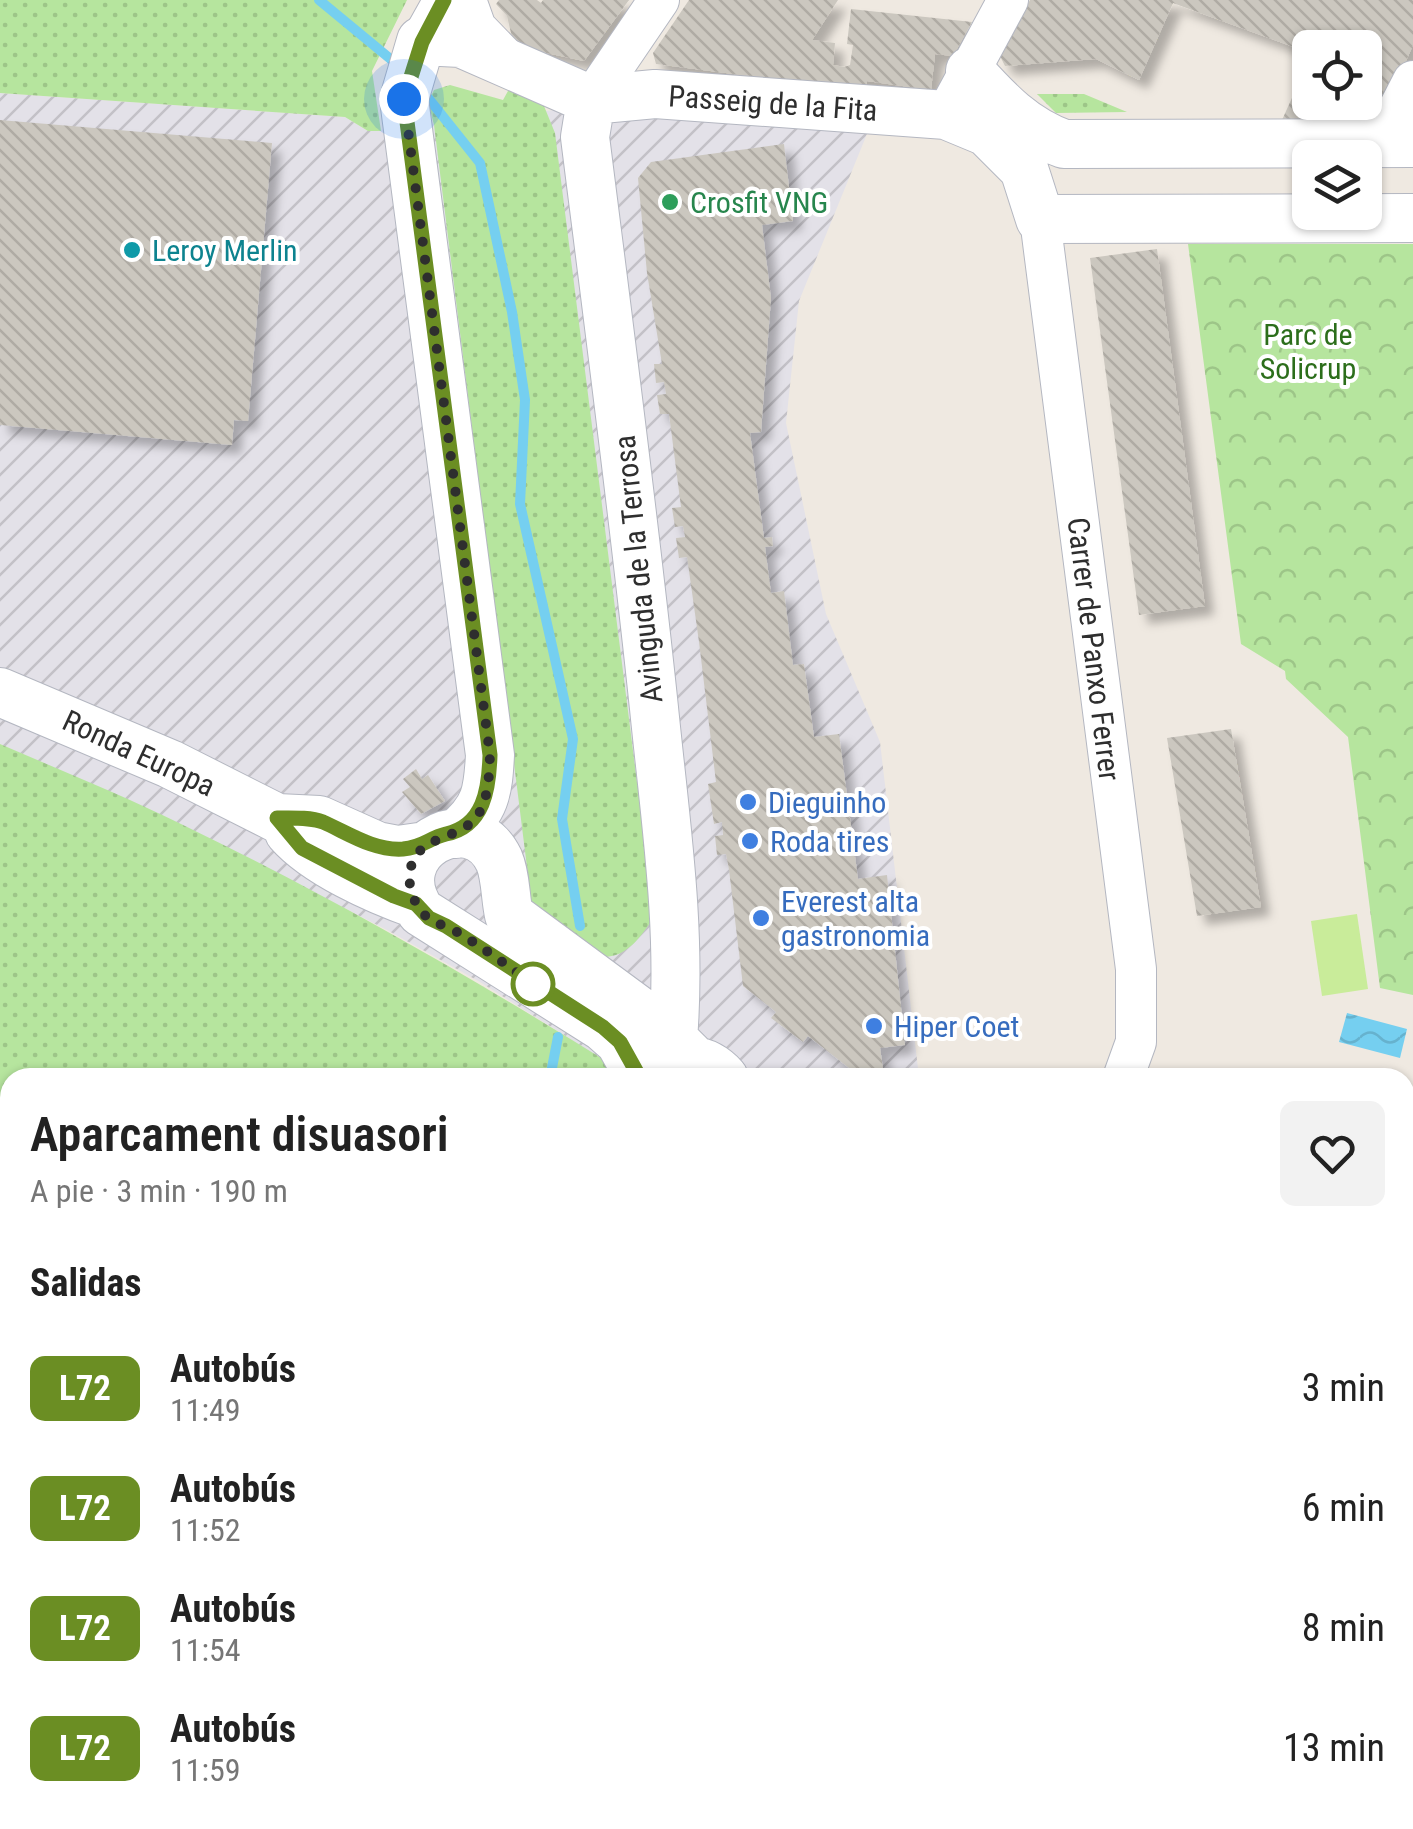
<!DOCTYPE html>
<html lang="es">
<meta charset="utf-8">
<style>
:root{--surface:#fff;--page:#f2f2f2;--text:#222;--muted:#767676}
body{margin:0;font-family:"Roboto Condensed",sans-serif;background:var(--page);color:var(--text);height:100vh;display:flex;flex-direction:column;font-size:38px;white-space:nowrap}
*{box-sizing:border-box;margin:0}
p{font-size:32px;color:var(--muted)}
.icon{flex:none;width:55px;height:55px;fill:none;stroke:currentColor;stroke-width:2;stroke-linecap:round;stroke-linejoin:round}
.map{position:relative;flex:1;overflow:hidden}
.panel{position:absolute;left:0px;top:1068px;width:1415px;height:762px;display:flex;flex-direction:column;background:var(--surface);border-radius:30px 30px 0 0;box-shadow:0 2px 8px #0004}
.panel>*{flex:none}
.badge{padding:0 20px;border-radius:15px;font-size:35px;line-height:65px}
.tools{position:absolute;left:1292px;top:30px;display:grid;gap:20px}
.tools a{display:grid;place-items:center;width:90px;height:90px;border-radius:15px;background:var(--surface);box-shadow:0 2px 8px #0004;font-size:50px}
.you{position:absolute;width:50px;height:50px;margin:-25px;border:8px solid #fff;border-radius:50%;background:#1a73e8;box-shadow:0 0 0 15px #1a73e833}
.map>.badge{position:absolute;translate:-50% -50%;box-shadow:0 0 0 5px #fff}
h2{padding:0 30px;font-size:38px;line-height:90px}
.round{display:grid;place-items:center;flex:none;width:105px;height:105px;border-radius:15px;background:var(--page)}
.headline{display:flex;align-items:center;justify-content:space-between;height:170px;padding:0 30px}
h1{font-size:48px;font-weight:600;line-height:75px}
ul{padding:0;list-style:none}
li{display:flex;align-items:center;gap:30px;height:120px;padding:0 30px}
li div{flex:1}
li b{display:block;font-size:38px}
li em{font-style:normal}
li .badge{min-width:110px;font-weight:700;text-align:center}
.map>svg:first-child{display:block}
.industrial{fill:url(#industrial-furrows)}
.grass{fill:url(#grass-dots)}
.forest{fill:url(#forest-crowns)}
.pitch{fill:#c9ec9a}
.water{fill:url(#water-waves)}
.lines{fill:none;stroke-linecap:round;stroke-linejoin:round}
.stream{stroke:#75cff0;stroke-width:10}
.building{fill:url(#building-back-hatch);filter:url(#shadow)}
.minor-casing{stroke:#b4b7c1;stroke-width:42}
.tertiary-casing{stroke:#b4b7c1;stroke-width:50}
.minor{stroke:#fff;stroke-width:40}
.tertiary{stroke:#fff;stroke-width:48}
.line-casing{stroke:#fff;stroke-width:22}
.line{stroke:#6b8e23;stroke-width:15}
.walk{stroke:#2e2e2e;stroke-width:10;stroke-dasharray:0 18}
.leisure-dot{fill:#2e9e5b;stroke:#fff;stroke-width:4}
.culture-dot{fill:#0f9aa8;stroke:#fff;stroke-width:4}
.shop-dot{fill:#3f7fe0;stroke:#fff;stroke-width:4}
.stop-dot{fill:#fff;stroke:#6b8e23;stroke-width:5}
.labels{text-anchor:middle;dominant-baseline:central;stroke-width:8;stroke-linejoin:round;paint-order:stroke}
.street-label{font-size:30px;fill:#2e2e2e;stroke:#fff}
.leisure-label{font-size:30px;fill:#27864d;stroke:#fff;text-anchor:start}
.culture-label{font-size:30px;fill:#0d838f;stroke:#fff;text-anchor:start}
.park-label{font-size:30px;fill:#2c6e1b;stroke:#fff}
.shop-label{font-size:30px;fill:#366cbe;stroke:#fff;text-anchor:start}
</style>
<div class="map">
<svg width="1413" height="1829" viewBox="0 0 1413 1829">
<defs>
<pattern id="industrial-furrows" width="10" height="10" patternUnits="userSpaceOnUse" patternTransform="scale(2.5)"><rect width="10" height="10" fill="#e3e1e8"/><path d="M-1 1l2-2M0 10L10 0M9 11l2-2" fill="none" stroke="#c3c1c7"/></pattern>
<pattern id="grass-dots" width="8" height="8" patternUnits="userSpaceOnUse" patternTransform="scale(2.5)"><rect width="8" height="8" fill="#b6e59e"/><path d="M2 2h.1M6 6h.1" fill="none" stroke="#9dc588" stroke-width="1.8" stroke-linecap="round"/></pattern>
<pattern id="forest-crowns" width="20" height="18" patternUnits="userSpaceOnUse" patternTransform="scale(2.5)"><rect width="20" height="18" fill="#b6e59e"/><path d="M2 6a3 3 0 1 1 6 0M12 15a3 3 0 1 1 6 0" fill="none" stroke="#9dc588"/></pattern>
<pattern id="water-waves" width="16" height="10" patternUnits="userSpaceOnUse" patternTransform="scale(2.5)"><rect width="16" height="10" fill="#75cff0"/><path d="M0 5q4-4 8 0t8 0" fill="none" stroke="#66b2ce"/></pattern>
<pattern id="building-back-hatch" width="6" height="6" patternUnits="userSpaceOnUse" patternTransform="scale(2.5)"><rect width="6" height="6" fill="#cbc7bf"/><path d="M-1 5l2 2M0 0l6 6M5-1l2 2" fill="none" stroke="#afaba4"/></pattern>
<filter id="shadow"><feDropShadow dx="9" dy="9" stdDeviation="5" flood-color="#0004"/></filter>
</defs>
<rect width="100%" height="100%" fill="#efe9e1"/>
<path class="industrial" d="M0 93 345 117 368 131 626 102 869 129 799 301 786 423 826 614 880 742 919 1077H614L613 1066 480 982 387 930 180 824 0 744Z
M1405 1730 1413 1737V1829H719L716 1820H1405Z"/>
<path class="grass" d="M0 0H407L372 71 381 131H368L345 117 0 93Z
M450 85 503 100 508 91 520 87 544 106 555 133 654 917C641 936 628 957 603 957L532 907 434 125 428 102 434 90Z
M1037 94H1084L1127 112 1056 113Z
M0 744C60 770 122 795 181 824 330 896 473 978 614 1066V1077L10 1078V1820H716L719 1829H0Z"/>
<path class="forest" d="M1188 244H1413V995L1380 988 1348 737 1286 679 1285 671 1241 644Z"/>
<path class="pitch" d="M1357 914 1368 989 1322 996 1311 921Z"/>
<path class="water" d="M1347 1013 1407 1029 1400 1058 1339 1042Z"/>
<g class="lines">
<path class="stream" d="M319 0 399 66
M421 89 480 163 512 312 525 400 520 504 573 739 562 819 580 926
M550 1078 558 1037
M657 1820 660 1829"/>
</g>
<path class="building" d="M499 0H537L541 3 543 0H629L584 61 514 46 507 16 496 4Z
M689 0H838L812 40 835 43 833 65 844 67 850 65 853 45 847 44 851 9 972 22 953 56 935 54 931 90 867 81V86L789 81 656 64 653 53Z
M1030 0H1413V45L1388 102 1358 126 1282 120 1310 58V102H1365V48H1310V53L1173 3 1139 80 1096 59 1005 66 1000 56Z
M0 120 272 143 248 421 234 420 232 445 0 425Z
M784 144 793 221 762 225 771 298 761 432 750 433 764 538 772 537 773 546 765 547 771 593 784 591 793 665 804 664 814 737 839 734 858 879 887 875 905 1045 880 1048 884 1075 870 1078H862L808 1036 803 1042 771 1018 776 1012 743 986 729 870 726 854 717 855 715 836 723 835 722 822 714 824 708 784 716 782 699 642 687 557 679 558 676 538 685 537 683 526 675 527 672 508 681 507 669 414H660L657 395 666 394 664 382 656 383 654 364H662L647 273 638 178 651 162Z
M1157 249 1205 606 1139 615 1090 258Z
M1231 729 1261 907 1197 916 1167 738Z
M416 769 422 779 428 775 445 801 421 814 402 792 410 787 403 779Z
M1216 1071 1242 1076V1078H1214Z
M1405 1118 1413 1120V1186L1405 1184Z
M1406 1486 1413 1507V1537L1405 1533Z
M935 1820H1346L1356 1829H944Z"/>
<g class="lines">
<g class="minor-casing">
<path id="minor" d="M466 0 476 28 508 61
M421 41 444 0
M591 100 659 0
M946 115 1008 0
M1381 143 1413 81
M1040 219 1136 969V1042L1123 1078
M1405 1227 1413 1229
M1405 1544 1413 1549
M743 1820 748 1829"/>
</g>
<g class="tertiary-casing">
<path id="tertiary" d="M970 71C999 103 1023 129 1064 144L1413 143
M591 100 585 137C609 327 634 517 654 708 665 819 682 928 673 1039
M0 692 170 764 277 818 319 820 377 846 398 850 426 846
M289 832C316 863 376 890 416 904
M456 834C486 809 488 792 490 755L404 99 421 41 461 43 591 100 655 94 946 115 987 132 1024 169 1040 219 1413 218
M660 1071C682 1056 705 1057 724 1078
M640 1078 620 1042 603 1027 421 912C379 851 470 800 499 860 506 876 505 897 509 915L661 1027 691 1057
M1405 1664 1413 1671"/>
</g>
<use href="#minor" class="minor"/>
<use href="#tertiary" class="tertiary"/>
</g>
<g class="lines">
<g class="line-casing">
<path id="line" d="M444 0 422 42 404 99 490 755C489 789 484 826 446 834 429 838 424 847 403 849 374 851 348 833 323 822 310 817 291 818 277 818L302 848 394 896 416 904 429 918 446 926 603 1027 620 1042 640 1078"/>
</g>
<use href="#line" class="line"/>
<path class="walk" d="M404 99 490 755C489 774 489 797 478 815 458 845 405 831 410 886 412 898 419 911 429 919 435 923 443 925 450 928 479 944 506 965 533 984"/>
</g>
<circle class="leisure-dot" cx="670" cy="202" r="10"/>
<circle class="culture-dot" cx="132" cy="250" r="10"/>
<g class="shop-dot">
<circle cx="748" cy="802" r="10"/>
<circle cx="750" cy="841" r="10"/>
<circle cx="761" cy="918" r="10"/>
<circle cx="874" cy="1026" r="10"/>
</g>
<circle class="stop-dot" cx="533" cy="984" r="20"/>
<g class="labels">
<g class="street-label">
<text transform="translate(773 103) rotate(4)">Passeig de la Fita</text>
<text transform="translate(638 569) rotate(-96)">Avinguda de la Terrosa</text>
<text transform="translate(1094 649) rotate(83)">Carrer de Panxo Ferrer</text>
<text transform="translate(139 753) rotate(25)">Ronda Europa</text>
</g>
<g class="leisure-label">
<text x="690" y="202">Crosfit VNG</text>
</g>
<g class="culture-label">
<text x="152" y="250">Leroy Merlin</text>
</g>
<g class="park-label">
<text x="1308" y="334">Parc de<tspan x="1308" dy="34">Solicrup</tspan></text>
</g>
<g class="shop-label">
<text x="768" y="802">Dieguinho</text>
<text x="770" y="841">Roda tires</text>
<text x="781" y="901">Everest alta<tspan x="781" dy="34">gastronomia</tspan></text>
<text x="894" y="1026">Hiper Coet</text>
</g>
</g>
</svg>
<div class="tools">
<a><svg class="icon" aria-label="locate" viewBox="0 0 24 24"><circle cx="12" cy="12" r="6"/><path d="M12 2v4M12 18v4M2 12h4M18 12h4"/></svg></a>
<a><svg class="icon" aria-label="layers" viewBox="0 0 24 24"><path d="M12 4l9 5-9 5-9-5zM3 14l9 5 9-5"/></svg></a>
</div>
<div class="you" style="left:404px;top:99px"></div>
<section class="panel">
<div class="headline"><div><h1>Aparcament disuasori</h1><p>A pie · 3 min · 190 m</p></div><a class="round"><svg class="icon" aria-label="heart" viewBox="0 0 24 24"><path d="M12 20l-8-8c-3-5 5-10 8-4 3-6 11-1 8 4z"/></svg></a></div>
<h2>Salidas</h2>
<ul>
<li><span class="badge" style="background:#6b8e23;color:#fff">L72</span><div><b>Autobús</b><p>11:49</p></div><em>3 min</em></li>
<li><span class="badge" style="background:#6b8e23;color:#fff">L72</span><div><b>Autobús</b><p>11:52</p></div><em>6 min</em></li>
<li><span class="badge" style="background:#6b8e23;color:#fff">L72</span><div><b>Autobús</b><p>11:54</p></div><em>8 min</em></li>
<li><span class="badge" style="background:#6b8e23;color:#fff">L72</span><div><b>Autobús</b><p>11:59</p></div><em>13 min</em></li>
</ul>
</section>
</div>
